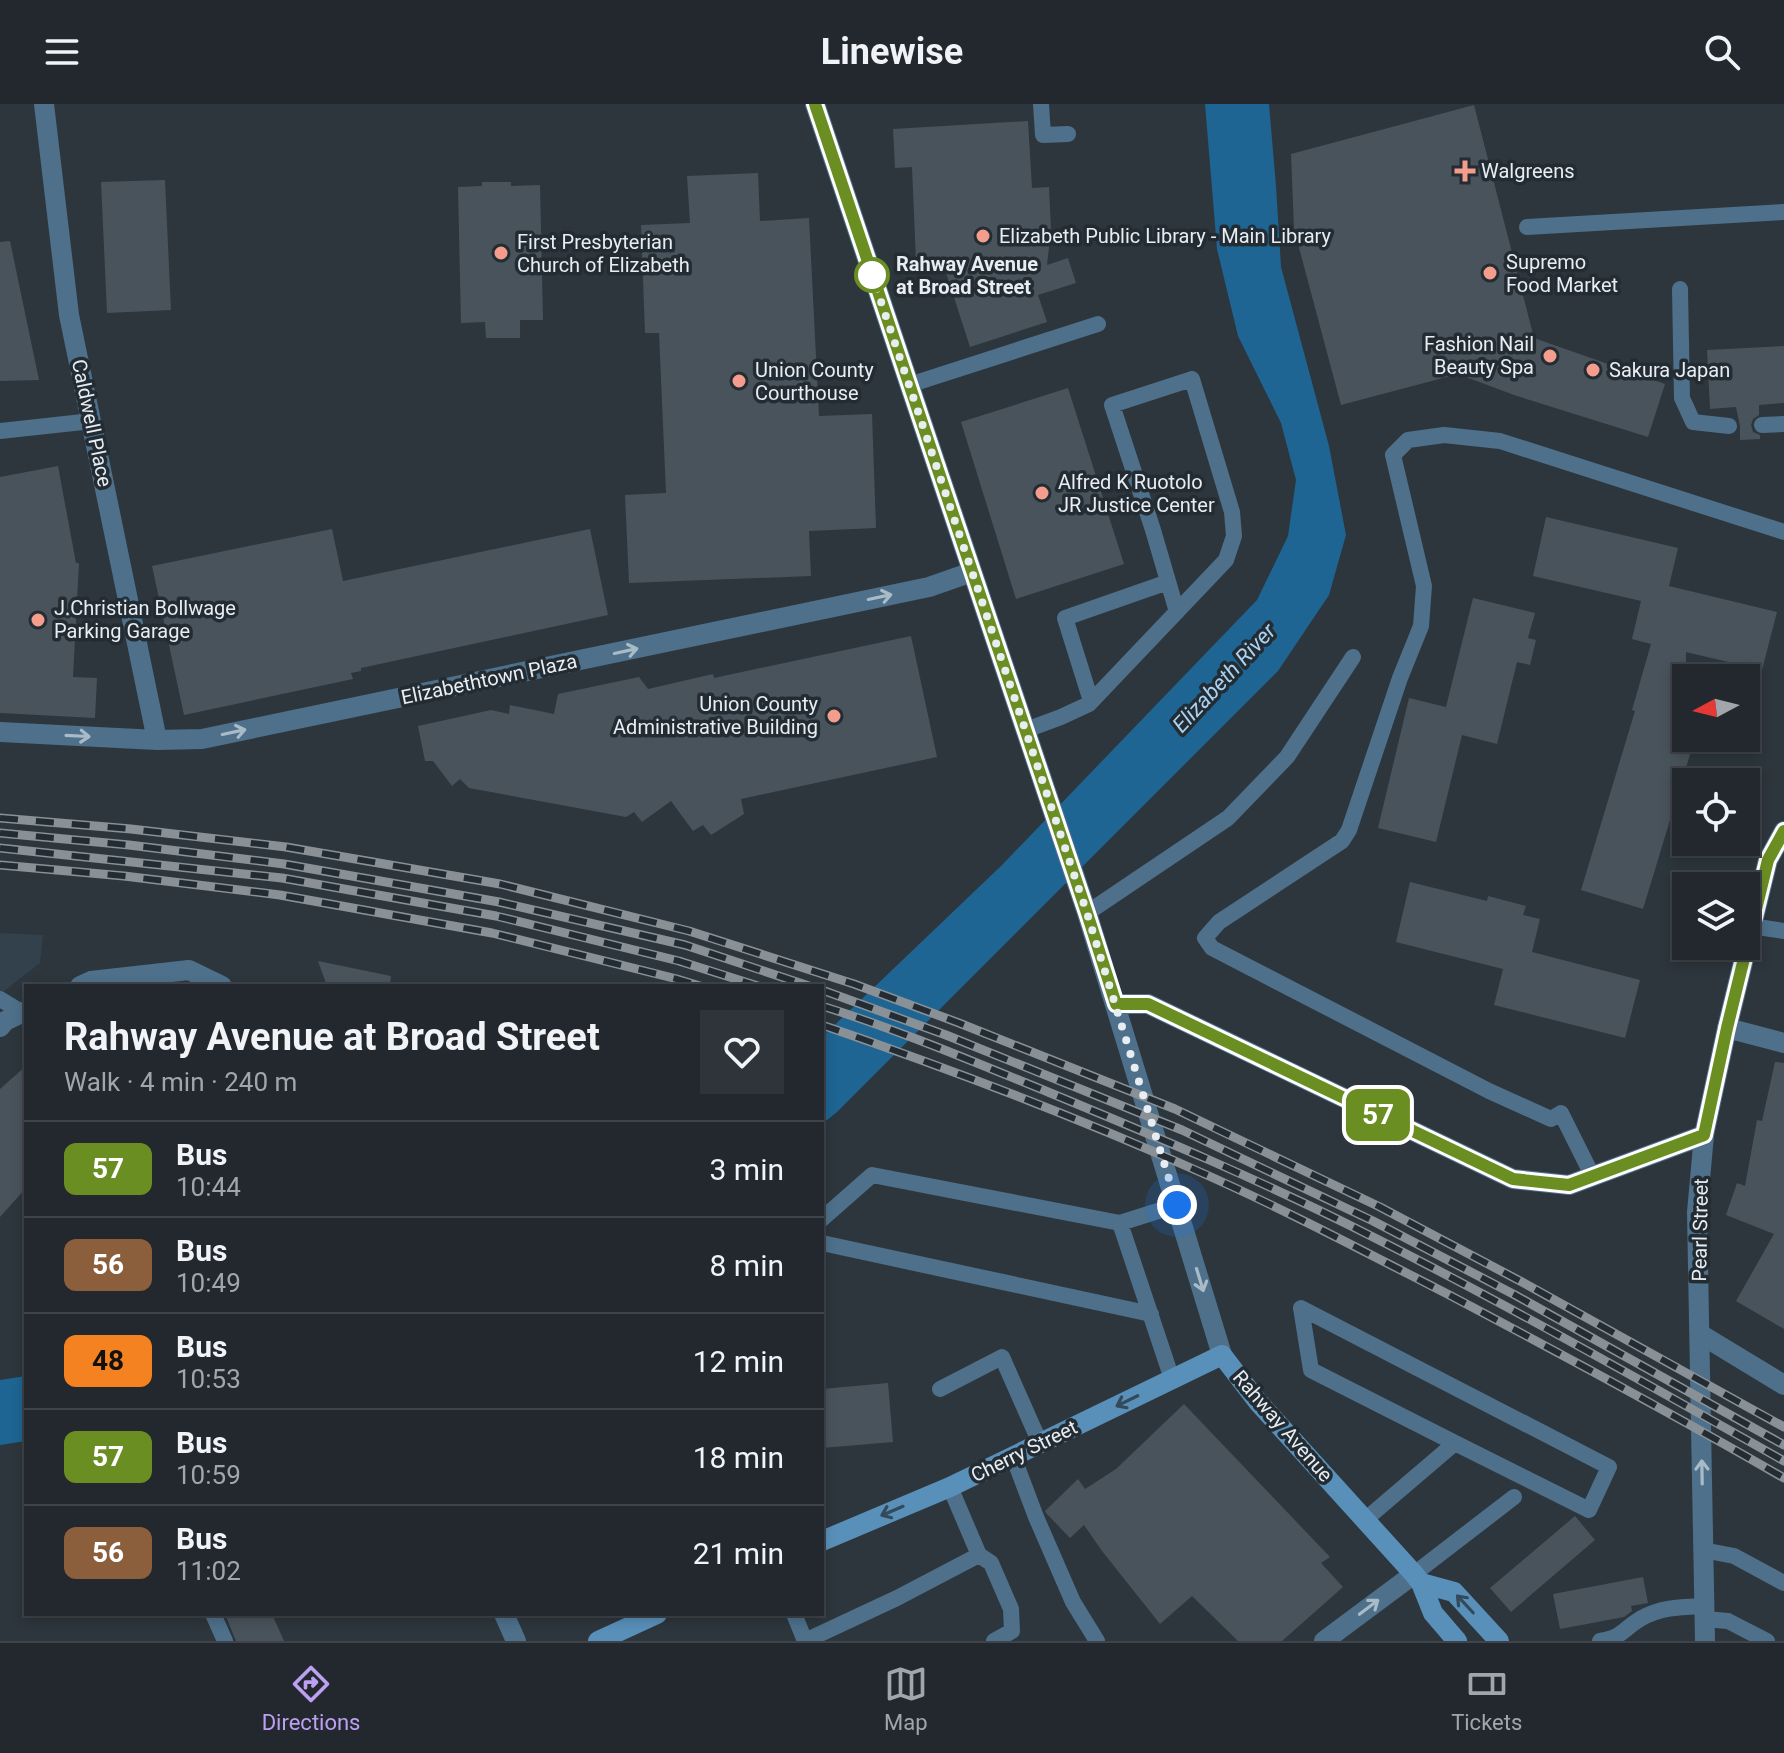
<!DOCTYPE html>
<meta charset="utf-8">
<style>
:root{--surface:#22282e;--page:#2e343a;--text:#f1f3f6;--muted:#a2a6aa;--line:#3f444a;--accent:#bca0f2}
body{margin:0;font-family:Roboto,sans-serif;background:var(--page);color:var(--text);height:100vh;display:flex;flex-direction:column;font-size:30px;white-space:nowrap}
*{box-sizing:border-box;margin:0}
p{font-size:26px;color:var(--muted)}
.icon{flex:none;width:44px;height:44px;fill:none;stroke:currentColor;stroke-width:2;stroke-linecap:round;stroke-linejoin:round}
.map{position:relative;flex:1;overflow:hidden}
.side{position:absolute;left:24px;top:880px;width:800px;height:632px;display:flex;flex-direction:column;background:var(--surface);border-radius:0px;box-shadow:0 4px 12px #0003,0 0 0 2px var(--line)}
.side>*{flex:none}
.badge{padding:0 16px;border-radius:12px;font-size:28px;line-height:52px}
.needle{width:52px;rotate:263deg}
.buttons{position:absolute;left:1672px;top:560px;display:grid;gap:16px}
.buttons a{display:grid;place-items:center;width:88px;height:88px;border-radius:0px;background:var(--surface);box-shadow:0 4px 12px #0003,0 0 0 2px var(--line);font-size:40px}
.you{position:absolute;width:40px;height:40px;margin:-20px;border:6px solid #fff;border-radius:50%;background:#1a73e8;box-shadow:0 0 0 12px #1a73e833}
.map>.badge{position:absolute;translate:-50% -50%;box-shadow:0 0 0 4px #fff}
.round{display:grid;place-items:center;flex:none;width:84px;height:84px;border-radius:0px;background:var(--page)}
.headline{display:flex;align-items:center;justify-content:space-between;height:136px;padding:0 40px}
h1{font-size:38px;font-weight:700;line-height:60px}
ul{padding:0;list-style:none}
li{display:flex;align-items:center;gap:24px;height:96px;padding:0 40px;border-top:2px solid var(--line)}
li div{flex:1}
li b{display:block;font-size:30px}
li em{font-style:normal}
li .badge{min-width:88px;font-weight:700;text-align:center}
header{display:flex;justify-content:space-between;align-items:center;height:104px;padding:0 40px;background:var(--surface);font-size:36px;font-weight:700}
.tab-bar{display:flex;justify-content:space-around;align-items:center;height:112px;border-top:2px solid var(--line);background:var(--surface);font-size:22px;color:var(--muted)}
.tab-bar a{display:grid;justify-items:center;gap:4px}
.tab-bar .current{color:var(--accent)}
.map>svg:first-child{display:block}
.built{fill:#32414c}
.water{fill:#1e6593}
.building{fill:#49535b}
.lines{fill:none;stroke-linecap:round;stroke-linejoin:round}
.service{stroke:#4e708a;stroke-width:16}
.minor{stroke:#4e708a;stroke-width:20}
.tertiary{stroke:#4e708a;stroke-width:20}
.secondary{stroke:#5990b9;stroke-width:20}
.rail-casing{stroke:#899197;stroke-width:9}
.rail{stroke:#232c33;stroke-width:6;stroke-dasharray:18;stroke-linecap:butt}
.oneway{stroke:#aabbc8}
.oneway2{stroke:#334a5b}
.line-casing{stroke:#fff;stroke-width:18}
.line{stroke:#6b8e23;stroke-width:12}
.walk{stroke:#e7edf2;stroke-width:8;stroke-dasharray:0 14.4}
.poi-dot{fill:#f49d8c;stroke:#232c33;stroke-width:3}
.stop-dot{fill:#fff;stroke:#6b8e23;stroke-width:4}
.labels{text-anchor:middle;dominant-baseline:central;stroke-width:7;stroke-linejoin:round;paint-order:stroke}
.poi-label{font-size:20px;fill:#e7edf2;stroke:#232c33;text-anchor:start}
.stop-label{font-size:20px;font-weight:bold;fill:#e7edf2;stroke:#232c33;text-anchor:start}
.street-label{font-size:20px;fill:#e7edf2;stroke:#232c33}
.water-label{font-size:22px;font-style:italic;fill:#aad2f2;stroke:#232c33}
</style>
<header><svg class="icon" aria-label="menu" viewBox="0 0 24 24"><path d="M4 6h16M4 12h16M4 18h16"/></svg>Linewise<svg class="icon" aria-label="search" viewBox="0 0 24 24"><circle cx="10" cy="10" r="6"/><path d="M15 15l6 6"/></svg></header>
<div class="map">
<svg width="1784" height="1537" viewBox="0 0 1784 1537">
<rect width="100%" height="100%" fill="#2d363d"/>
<path class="built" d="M0 829 43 831 40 859 0 890Z"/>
<path class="water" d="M1205 0H1269L1276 82 1281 163 1329 342 1346 431 1329 491 1278 567 837 1008 822 1020V933L1002 761 1257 496 1288 432 1296 376 1281 319 1238 232 1217 145Z
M26 1272V1337L0 1341V1276Z"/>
<path class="building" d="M1474 1 1534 234 1665 280 1648 333 1514 291 1458 270 1341 301 1294 125 1291 50Z
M1028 17 1032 84 1049 83 1051 126 1047 161 1068 154 1076 179 1038 191 1047 218 970 243 942 156 916 157 912 63 895 64 893 25Z
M758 69 760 117 809 114 819 312 872 310 876 424 809 427 811 472 629 479 625 391 666 389 659 229H645L641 121 690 119 687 72Z
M165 76 171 206 107 209 101 78Z
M482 78H511V82L540 81 543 216H520V234H486L485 218 461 219 458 83 482 82Z
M10 137 39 276 0 277V138Z
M1784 242V299L1759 301V311L1753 315 1751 321 1753 328 1760 331V335L1740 336V322L1736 303 1710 305 1707 246Z
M1068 284 1124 460 1016 495 961 318Z
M58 362 76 459H79L73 573 97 574 95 614 0 609V373Z
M1546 413 1678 444 1669 482 1777 508 1762 566 1686 548V634H1695L1643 805 1581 786 1635 607 1632 606 1651 540 1632 535 1641 497 1533 472Z
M332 425 343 477 590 425 608 511 361 564V567L351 569 353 575 184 611 152 462Z
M1473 494 1535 509 1528 534 1536 536 1530 561 1517 558 1497 640 1462 631 1436 738 1378 724 1409 594 1446 603Z
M911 532 937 653 741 695 744 710 711 731 703 721 693 727 671 697 642 718 634 708 626 713 469 684 460 675 452 682 433 657H425L418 622 491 606 509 610 510 601 554 610 558 590 639 573 648 585 713 570 714 574Z
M1410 778 1487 797 1488 792 1526 802 1523 811 1540 815 1532 848 1640 876 1625 934 1494 901 1503 865 1396 838Z
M318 857 391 872 390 882H327Z
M1775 958 1784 959V1225L1736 1197 1774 1130 1726 1111 1737 1079 1745 1082 1757 1016 1762 1017Z
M26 962V1084L0 1113V985Z
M888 1279 893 1338 822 1344V1285Z
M1184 1300 1330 1453 1321 1459 1343 1483 1282 1537H1238L1192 1492 1160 1520 1102 1447 1084 1421 1070 1434 1046 1409 1045 1407 1078 1375 1085 1385 1116 1365Z
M1575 1412 1595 1436 1511 1508 1490 1484Z
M1643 1473 1648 1499 1631 1502 1632 1507 1624 1513 1560 1525 1553 1490Z
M225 1510H272L284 1537H236Z"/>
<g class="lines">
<path class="service" d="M1041 0 1043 31 1068 30
M1527 123 1784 108
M1680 185 1682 294 1693 318 1729 322
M909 281 1098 220
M1762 321 1784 320
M0 327 92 317
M1091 597 1065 514 1168 478
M1026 626 1061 613 1089 600 1226 456 1234 432 1232 408 1192 275 1112 301 1153 426 1177 508
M1087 809 1228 714 1287 653 1353 553
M1751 822 1784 827
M0 895 23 909
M1593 1073 1561 1009 1551 1015 1489 987 1212 844 1205 834 1219 818 1342 737 1349 726 1400 574 1421 522 1424 482 1393 351 1408 336 1444 331 1500 337 1784 428
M822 1115 872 1071 1120 1119
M822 1139 1151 1210
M1172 1275 1120 1119 1177 1101
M940 1285 1002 1253 1040 1339
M1013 1352 1036 1413 1073 1498 1097 1537
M950 1383 979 1451
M1366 1415 1455 1339 1589 1406 1609 1363 1301 1204 1311 1266 1455 1339
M1703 1446 1734 1452 1784 1479
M1414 1470 1514 1393
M213 1510 225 1537
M794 1510 805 1537
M1705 1515 1728 1517 1767 1537
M805 1537 897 1494 979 1451 991 1459 1011 1505 1012 1527 994 1537
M1600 1537C1623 1533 1622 1526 1640 1515 1661 1503 1681 1503 1704 1502"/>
<path class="minor" d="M44 0 69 211 157 636
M0 628 157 636 202 635 929 483 972 468
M80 882 91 877 189 866 222 882
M1116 900H1148L1513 1075 1569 1081 1704 1031
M0 923 5 917 26 907
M1727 924 1784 939
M1700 1230 1784 1281
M504 1510 516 1537
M1324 1537 1414 1470"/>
<path class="tertiary" d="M815 0 1087 809 1222 1251
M1705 1537 1697 1108 1704 1031 1727 924 1768 756 1784 727"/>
<path class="secondary" d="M822 1437 950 1383 1222 1251 1258 1298 1414 1470 1421 1479 1433 1509 1457 1537
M1421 1479 1454 1488 1499 1537
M598 1537 657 1510"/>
<g class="rail-casing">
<path id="rail" d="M0 714 131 725 286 743 500 780 689 827 854 880 959 919 1175 1005 1380 1103 1522 1178 1784 1323
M0 729 129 741 284 760 499 798 685 841 809 882
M0 744 282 774 496 812 679 857 758 882
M0 761 124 772 280 791 492 829 677 875 700 882
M822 886 946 931 1182 1026 1373 1117 1515 1191 1784 1341
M822 902C899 926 974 958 1048 988 1157 1033 1265 1078 1369 1131 1510 1202 1647 1280 1784 1357
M822 921C950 965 1077 1013 1200 1068 1286 1106 1371 1151 1455 1194 1565 1252 1676 1312 1784 1374"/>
</g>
<use href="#rail" class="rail"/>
</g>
<defs><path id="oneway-shaft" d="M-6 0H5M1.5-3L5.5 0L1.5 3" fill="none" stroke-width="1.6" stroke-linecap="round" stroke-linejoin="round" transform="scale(2)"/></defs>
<g class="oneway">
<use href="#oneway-shaft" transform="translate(880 493) rotate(-12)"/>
<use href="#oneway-shaft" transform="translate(626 547) rotate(-12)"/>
<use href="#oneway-shaft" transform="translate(234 628) rotate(-12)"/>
<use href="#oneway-shaft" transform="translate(78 632) rotate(3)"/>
<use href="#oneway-shaft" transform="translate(1200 1176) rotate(73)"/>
<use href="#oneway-shaft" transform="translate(1702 1368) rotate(-91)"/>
<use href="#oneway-shaft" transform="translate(1369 1503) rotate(-37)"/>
</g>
<g class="oneway2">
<use href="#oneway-shaft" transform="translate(1127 1297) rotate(154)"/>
<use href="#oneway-shaft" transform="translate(892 1407) rotate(157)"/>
<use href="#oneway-shaft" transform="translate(1465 1500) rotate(-133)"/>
</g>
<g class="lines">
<g class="line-casing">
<path id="line" d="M815 0 1087 809 1116 900H1148L1513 1075 1569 1081 1704 1031 1727 924 1768 756 1784 727"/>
</g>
<use href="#line" class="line"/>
<path class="walk" d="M872 171 1087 809 1177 1101"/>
</g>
<g class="poi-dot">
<path d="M1461 55h8v8h8v8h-8v8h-8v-8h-8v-8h8z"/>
<circle cx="983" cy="132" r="8"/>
<circle cx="501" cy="149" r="8"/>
<circle cx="1490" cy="169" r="8"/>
<circle cx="1550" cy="252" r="8"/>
<circle cx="1593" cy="266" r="8"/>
<circle cx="739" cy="277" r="8"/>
<circle cx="1042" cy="389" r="8"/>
<circle cx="38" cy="516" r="8"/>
<circle cx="834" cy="612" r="8"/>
</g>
<circle class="stop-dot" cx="872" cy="171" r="16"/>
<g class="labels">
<g class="poi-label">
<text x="1481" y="67">Walgreens</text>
<text x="999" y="132">Elizabeth Public Library - Main Library</text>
<text x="517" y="138">First Presbyterian<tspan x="517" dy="23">Church of Elizabeth</tspan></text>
<text x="1506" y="158">Supremo<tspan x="1506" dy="23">Food Market</tspan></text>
<text x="1534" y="240" text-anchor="end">Fashion Nail<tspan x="1534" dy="23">Beauty Spa</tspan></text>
<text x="755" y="266">Union County<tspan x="755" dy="23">Courthouse</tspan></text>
<text x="1609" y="266">Sakura Japan</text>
<text x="1058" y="378">Alfred K Ruotolo<tspan x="1058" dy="23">JR Justice Center</tspan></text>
<text x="54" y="504">J.Christian Bollwage<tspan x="54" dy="23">Parking Garage</tspan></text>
<text x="818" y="600" text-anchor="end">Union County<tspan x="818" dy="23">Administrative Building</tspan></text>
</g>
<g class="stop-label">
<text x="896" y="160">Rahway Avenue<tspan x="896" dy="23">at Broad Street</tspan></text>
</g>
<g class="street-label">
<text transform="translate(92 319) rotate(78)">Caldwell Place</text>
<text transform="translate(489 575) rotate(-12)">Elizabethtown Plaza</text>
<text transform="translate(1700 1126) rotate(-89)">Pearl Street</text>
<text transform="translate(1283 1322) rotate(49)">Rahway Avenue</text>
<text transform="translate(1024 1347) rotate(-26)">Cherry Street</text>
</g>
<g class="water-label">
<text transform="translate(1224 574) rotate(-47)">Elizabeth River</text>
</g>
</g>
</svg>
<div class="buttons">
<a><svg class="needle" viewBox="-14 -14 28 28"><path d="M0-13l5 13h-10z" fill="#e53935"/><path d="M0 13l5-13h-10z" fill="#a2a6aa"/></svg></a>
<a><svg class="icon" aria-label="locate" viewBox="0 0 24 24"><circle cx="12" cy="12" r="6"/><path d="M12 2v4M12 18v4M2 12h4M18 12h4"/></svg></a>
<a><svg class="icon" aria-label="layers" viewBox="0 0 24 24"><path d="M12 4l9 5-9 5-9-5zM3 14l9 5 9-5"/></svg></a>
</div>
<div class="you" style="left:1177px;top:1101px"></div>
<b class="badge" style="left:1378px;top:1011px;background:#6b8e23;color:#fff">57</b>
<section class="side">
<div class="headline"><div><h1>Rahway Avenue at Broad Street</h1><p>Walk · 4 min · 240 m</p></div><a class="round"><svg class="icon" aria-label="heart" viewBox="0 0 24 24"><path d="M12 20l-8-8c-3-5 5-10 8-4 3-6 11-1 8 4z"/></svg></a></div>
<ul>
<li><span class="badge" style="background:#6b8e23;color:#fff">57</span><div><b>Bus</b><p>10:44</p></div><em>3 min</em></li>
<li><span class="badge" style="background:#8b5e3c;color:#fff">56</span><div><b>Bus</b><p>10:49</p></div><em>8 min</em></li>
<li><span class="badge" style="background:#f58220;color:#111">48</span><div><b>Bus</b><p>10:53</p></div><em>12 min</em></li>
<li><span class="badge" style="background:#6b8e23;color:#fff">57</span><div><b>Bus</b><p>10:59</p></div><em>18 min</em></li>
<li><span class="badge" style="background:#8b5e3c;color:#fff">56</span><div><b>Bus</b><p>11:02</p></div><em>21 min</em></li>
</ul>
</section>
</div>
<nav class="tab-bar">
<a class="current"><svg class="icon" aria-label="directions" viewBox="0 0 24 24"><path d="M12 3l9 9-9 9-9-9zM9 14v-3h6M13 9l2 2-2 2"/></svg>Directions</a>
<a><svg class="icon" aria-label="map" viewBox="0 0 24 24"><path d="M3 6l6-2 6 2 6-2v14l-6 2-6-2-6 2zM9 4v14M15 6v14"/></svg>Map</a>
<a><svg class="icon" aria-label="tickets" viewBox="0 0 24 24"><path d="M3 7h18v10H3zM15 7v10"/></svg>Tickets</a>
</nav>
